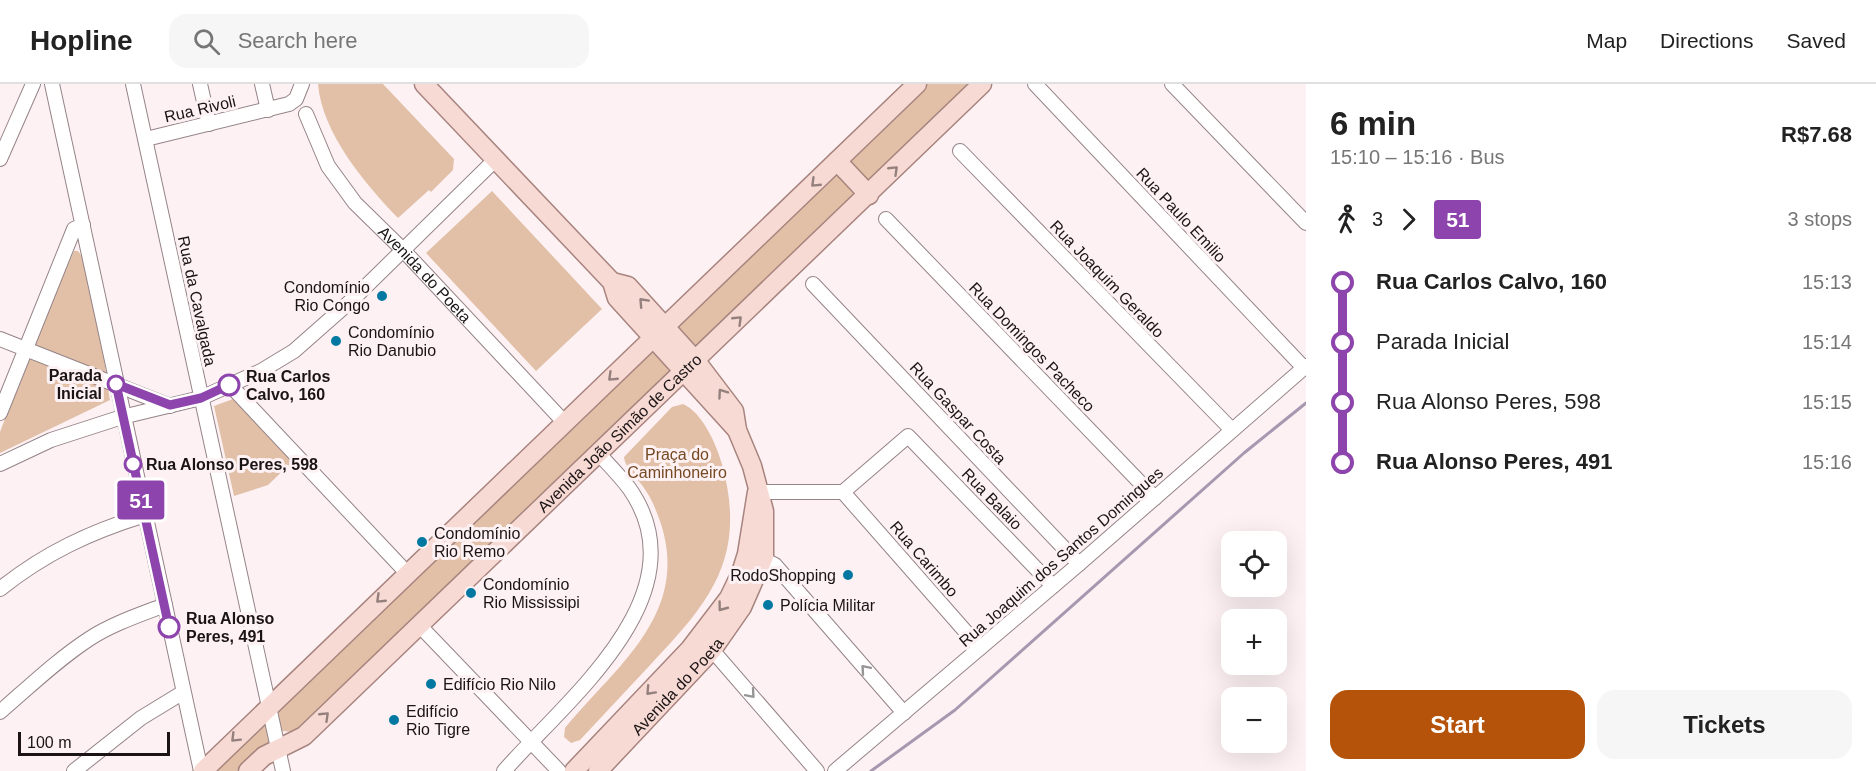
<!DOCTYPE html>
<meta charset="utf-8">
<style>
:root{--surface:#fff;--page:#f6f6f6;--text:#222;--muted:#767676;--line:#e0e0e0;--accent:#b45309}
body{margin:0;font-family:Arial,sans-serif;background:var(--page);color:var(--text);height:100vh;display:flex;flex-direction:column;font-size:22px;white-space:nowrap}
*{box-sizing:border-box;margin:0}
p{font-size:20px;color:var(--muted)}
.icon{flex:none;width:33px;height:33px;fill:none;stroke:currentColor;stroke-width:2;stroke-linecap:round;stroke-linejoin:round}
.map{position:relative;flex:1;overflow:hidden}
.side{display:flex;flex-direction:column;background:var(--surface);width:570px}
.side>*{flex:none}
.badge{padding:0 12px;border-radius:4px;font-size:21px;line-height:39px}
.fabs{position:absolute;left:1221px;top:447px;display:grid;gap:12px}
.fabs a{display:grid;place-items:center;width:66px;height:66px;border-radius:12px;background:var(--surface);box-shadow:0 6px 24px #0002;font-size:30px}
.scale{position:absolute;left:18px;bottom:15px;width:152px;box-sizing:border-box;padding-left:6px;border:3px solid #1a1415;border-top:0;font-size:16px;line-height:21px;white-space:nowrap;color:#1a1415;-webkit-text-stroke:4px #fdf1f4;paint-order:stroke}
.map>.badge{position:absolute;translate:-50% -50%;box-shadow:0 0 0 3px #fff}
.legs{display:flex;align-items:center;gap:9px;height:66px;padding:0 24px;font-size:20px}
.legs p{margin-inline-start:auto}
.summary{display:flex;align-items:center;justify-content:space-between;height:102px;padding:0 24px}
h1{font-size:33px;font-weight:700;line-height:45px}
.action{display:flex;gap:12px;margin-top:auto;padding:12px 24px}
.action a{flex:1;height:69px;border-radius:18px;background:var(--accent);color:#fff;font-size:24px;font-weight:700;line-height:69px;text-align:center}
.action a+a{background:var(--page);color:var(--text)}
ul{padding:0 24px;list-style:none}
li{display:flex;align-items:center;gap:21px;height:60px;font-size:22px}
li i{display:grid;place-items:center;width:9px;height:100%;margin:0 8px;background:currentColor}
li i::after{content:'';width:15px;height:15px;margin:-8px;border:4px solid;border-radius:50%;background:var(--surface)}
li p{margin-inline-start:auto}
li:first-child i{background:linear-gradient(#0000 50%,currentColor 0)}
li:last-child i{background:linear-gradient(currentColor 50%,#0000 0)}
header{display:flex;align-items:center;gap:36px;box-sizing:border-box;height:84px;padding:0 30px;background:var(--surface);border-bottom:2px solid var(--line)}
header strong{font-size:28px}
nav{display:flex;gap:33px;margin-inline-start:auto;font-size:21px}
.search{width:420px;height:54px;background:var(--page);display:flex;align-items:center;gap:15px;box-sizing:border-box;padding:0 21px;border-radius:18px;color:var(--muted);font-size:22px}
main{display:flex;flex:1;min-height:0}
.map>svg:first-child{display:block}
.green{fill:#e1c0a7}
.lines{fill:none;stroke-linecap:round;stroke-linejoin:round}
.stream{stroke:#a798b0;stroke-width:3}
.minor-casing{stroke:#958387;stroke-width:16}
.major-casing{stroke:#a7847e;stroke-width:21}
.minor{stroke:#fff;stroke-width:14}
.major{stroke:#f8dad4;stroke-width:18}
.oneway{stroke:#94817e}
.oneway2{stroke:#989596}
.line-1-casing{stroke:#fff;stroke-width:14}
.line-1{stroke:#8e44ad;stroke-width:9}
.poi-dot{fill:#0078a1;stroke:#fdf1f4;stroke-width:2}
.stop-1-dot{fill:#fff;stroke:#8e44ad;stroke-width:3}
.labels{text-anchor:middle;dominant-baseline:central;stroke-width:6;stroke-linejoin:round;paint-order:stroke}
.street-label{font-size:16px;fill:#1a1415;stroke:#fdf1f4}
.poi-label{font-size:16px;fill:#1a1415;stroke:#fdf1f4;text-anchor:start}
.stop-label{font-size:16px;font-weight:bold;fill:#1a1415;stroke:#fdf1f4;text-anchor:start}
.park-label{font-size:16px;fill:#764922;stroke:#fdf1f4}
</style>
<header>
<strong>Hopline</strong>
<div class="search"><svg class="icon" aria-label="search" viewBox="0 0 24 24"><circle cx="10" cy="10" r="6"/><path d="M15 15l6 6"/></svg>Search here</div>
<nav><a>Map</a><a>Directions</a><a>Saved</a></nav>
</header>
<main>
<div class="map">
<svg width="1306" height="687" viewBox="0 0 1306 687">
<rect width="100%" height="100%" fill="#fdf1f4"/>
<path class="green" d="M318 0H383L454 75 453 86 431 108 429 106 398 134C365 100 322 49 318 0Z
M927 0H972L305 642 295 648 281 647 237 687H212Z
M492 107 602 225 536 287 426 169Z
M74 167H78C95 188 105 284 110 316L0 369V348L41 241Z
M233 315 292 378 268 401 234 412 214 322Z
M683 320C703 329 716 360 722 380 747 472 712 516 652 579 628 605 604 630 580 656L571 659 564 653 565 644C615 583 690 531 661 440 657 429 653 417 646 407 640 396 625 385 624 373L672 323Z"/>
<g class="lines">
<path class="stream" d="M871 687 955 626 1244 369 1306 319"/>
<g class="minor-casing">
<g id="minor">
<path d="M52 0 201 687"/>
<path d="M133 0 283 687"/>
<path d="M200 0 209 40"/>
<path d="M262 0 268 26"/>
<path d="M1035 0 1304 284"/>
<path d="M1172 0 1306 139"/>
<path id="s1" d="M306 30 328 82 355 119 403 166 565 339"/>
<path d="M146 55 289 20 296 15 302 0"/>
<path d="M960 67 1232 346"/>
<path d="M0 75 33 0"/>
<path d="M886 135 1155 414"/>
<path d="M813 200 1079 480"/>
<path d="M0 255 170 322"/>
<path d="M230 301 407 489"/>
<path d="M0 329 74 145 83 141"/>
<path d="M0 380 51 356 122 333 201 314 261 287 294 267 353 215 496 75"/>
<path d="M757 408H843L908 352 1053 502"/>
<path d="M843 408 980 564"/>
<path d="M757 472 775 481 904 629"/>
<path d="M0 505C45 469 90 448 145 431"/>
<path d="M420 542 559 687"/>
<path d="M706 559 817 687"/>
<path d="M0 628C29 603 57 576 89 555 112 540 139 531 165 521"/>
<path d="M74 687 141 634 182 609"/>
<path d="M504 687C566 616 704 510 629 404 620 392 609 381 599 370"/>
<path d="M835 687 1079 480 1306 282"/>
</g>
</g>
<g class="major-casing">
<g id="major">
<path d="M424 0 612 198 617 214 737 346"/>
<path d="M837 77 869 111"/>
<path d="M203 687 917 0"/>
<path id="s2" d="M248 687 264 672 304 652 982 0"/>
<path d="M574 687 690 565 729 514 741 489 747 470 757 408"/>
<path id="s3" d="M598 687 712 566 742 523 764 473V427L752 382 737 346 734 327 696 277 628 202 612 198"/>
</g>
</g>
<use href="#minor" class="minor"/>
<use href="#major" class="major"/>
</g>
<defs><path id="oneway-chevron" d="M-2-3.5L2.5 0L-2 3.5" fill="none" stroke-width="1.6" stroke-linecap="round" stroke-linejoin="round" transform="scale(1.5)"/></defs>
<g class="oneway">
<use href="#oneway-chevron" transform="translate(894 86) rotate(-44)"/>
<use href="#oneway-chevron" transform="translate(815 99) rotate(136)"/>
<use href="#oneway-chevron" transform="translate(643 218) rotate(-133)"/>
<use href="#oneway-chevron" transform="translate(738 236) rotate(-44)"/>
<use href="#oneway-chevron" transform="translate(612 293) rotate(136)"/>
<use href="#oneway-chevron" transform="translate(722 309) rotate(-125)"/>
<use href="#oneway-chevron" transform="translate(380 515) rotate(136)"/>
<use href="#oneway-chevron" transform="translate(722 523) rotate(127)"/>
<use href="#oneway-chevron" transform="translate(650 607) rotate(133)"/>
<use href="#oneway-chevron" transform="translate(325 632) rotate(-44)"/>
<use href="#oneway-chevron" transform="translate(235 654) rotate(135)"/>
</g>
<g class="oneway2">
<use href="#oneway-chevron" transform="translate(865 585) rotate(-131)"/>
<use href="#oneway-chevron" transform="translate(751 610) rotate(49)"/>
</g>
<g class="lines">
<g class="line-1-casing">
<path id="line-1" d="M169 543 116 300 170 321 201 314 229 301"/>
</g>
<use href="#line-1" class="line-1"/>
</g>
<g class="poi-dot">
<circle cx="382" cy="212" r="6"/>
<circle cx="336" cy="257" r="6"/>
<circle cx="422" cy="458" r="6"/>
<circle cx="848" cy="491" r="6"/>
<circle cx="471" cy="509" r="6"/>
<circle cx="768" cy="521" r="6"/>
<circle cx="431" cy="600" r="6"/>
<circle cx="394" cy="636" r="6"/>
</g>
<g class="stop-1-dot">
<circle cx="116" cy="300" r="8"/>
<circle cx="229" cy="301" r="10"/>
<circle cx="133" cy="380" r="8"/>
<circle cx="169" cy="543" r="10"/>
</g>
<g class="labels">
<g class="street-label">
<text transform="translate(200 25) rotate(-13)">Rua Rivoli</text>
<text transform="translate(1181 131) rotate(47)">Rua Paulo Emilio</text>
<text stroke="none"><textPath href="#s1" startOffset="202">Avenida do Poeta</textPath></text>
<text transform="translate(1107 195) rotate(46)">Rua Joaquim Geraldo</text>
<text transform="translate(197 217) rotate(78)">Rua da Cavalgada</text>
<text transform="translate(1032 263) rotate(46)">Rua Domingos Pacheco</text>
<text transform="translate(958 329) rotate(47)">Rua Gaspar Costa</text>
<text stroke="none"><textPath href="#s2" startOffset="504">Avenida João Simão de Castro</textPath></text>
<text transform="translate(992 415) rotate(46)">Rua Balaio</text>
<text transform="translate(1061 473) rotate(-41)">Rua Joaquim dos Santos Domingues</text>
<text transform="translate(924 475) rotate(49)">Rua Carimbo</text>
<text stroke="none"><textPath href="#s3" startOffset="116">Avenida do Poeta</textPath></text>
</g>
<g class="poi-label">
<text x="370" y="203" text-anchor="end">Condomínio<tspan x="370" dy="18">Rio Congo</tspan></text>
<text x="348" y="248">Condomínio<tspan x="348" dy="18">Rio Danubio</tspan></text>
<text x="434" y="449">Condomínio<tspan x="434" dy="18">Rio Remo</tspan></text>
<text x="836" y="491" text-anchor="end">RodoShopping</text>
<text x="483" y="500">Condomínio<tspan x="483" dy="18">Rio Mississipi</tspan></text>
<text x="780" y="521">Polícia Militar</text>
<text x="443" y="600">Edifício Rio Nilo</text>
<text x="406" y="627">Edifício<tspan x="406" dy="18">Rio Tigre</tspan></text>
</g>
<g class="stop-label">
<text x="102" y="291" text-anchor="end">Parada<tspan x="102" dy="18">Inicial</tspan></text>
<text x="246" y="292">Rua Carlos<tspan x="246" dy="18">Calvo, 160</tspan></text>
<text x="146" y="380">Rua Alonso Peres, 598</text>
<text x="186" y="534">Rua Alonso<tspan x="186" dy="18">Peres, 491</tspan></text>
</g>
<g class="park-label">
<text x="677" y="370">Praça do<tspan x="677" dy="18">Caminhoneiro</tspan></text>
</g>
</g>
</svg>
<div class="fabs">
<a><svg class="icon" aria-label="locate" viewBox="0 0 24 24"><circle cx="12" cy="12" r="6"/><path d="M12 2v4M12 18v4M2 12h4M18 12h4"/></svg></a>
<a>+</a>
<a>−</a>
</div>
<div class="scale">100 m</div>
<b class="badge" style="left:141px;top:416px;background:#8e44ad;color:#fff">51</b>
</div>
<section class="side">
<div class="summary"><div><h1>6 min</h1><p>15:10 – 15:16 · Bus</p></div><b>R$7.68</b></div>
<div class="legs"><svg class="icon" aria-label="walk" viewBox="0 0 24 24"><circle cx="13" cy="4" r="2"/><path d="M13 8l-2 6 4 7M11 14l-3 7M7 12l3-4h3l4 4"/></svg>3<svg class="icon" aria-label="forward" viewBox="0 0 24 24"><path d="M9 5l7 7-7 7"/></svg><b class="badge" style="background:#8e44ad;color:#fff">51</b><p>3 stops</p></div>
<ul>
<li><i style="color:#8e44ad"></i><b>Rua Carlos Calvo, 160</b><p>15:13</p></li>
<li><i style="color:#8e44ad"></i><span>Parada Inicial</span><p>15:14</p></li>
<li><i style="color:#8e44ad"></i><span>Rua Alonso Peres, 598</span><p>15:15</p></li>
<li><i style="color:#8e44ad"></i><b>Rua Alonso Peres, 491</b><p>15:16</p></li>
</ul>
<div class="action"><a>Start</a><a>Tickets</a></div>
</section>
</main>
